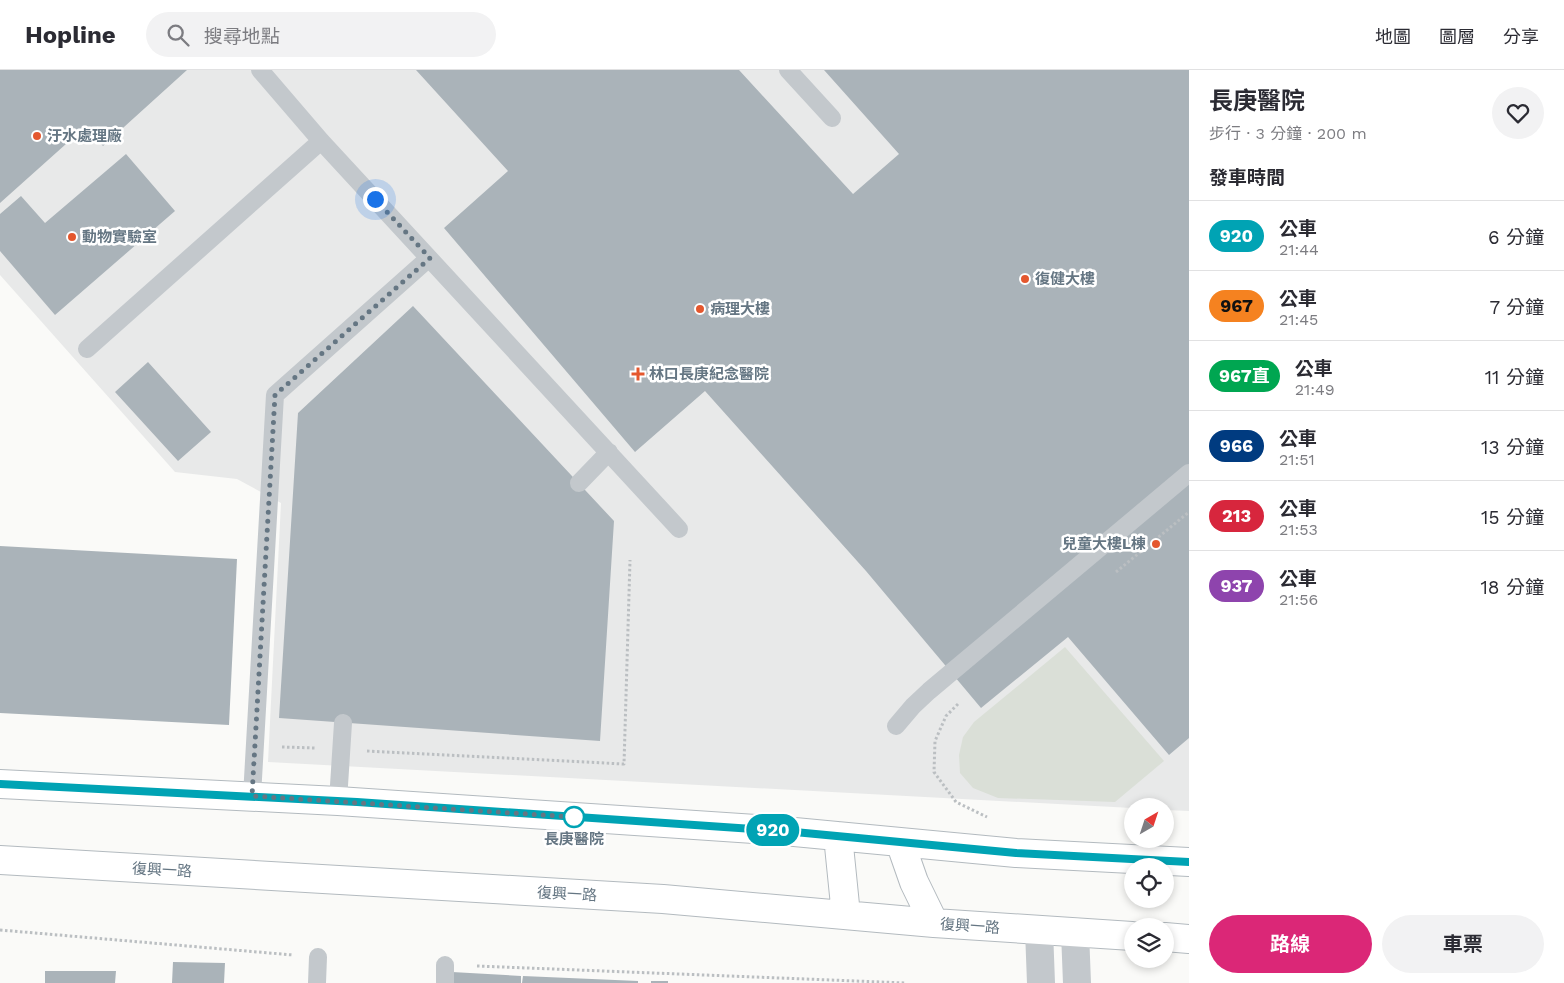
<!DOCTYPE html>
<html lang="zh-TW">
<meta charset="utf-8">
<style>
:root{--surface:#fff;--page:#f2f2f3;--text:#2b2b33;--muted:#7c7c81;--line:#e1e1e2;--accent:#db2777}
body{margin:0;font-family:"Work Sans","Noto Sans TC",sans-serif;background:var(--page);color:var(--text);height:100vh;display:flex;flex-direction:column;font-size:19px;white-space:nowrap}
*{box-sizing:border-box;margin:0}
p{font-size:16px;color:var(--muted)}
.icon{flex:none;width:28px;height:28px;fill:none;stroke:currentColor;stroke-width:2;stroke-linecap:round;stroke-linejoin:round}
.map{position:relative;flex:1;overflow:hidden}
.side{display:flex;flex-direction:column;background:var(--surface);width:375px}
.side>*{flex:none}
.badge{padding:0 10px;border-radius:16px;font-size:18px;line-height:32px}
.needle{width:32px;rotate:39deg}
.buttons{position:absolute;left:1124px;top:728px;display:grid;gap:10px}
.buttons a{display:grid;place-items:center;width:50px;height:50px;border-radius:50%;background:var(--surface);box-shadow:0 2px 8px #0003;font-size:25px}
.you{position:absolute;width:25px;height:25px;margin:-12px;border:4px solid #fff;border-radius:50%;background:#1a73e8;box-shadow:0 0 0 8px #1a73e833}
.map>.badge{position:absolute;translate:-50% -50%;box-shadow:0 0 0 2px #fff}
h2{padding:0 20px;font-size:19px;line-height:45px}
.round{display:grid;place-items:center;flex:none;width:52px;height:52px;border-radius:26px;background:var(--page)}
.summary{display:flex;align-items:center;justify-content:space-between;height:85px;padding:0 20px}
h1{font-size:24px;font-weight:700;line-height:38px}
.action{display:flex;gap:10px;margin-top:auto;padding:10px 20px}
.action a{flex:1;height:58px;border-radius:30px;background:var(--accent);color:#fff;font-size:20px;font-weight:700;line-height:58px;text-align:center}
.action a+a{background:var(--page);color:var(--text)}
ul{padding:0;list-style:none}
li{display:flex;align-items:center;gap:15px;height:70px;padding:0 20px;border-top:1px solid var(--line)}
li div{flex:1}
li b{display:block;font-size:19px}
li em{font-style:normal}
li .badge{min-width:55px;font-weight:700;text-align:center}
header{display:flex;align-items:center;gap:30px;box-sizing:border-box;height:70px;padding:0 25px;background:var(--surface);border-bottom:1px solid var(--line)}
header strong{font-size:24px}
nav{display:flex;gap:28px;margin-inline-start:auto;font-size:18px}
.search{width:350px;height:45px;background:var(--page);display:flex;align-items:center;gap:12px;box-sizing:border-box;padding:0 18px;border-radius:28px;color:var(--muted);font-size:19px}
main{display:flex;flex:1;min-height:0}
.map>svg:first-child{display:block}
.built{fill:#e8e9e9}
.green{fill:#dadfd7}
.building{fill:#aab3b9}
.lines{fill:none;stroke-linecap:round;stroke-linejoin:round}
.secondary-casing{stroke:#b3babf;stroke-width:30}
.path{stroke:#bbbfc2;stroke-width:3;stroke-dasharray:2.5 2.5;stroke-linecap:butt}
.lane{stroke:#c3c8cc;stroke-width:18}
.street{stroke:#c3c8cc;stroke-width:28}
.secondary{stroke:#fff;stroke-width:28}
.line-casing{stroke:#fff;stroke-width:11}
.line{stroke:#00a3b4;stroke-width:8}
.walk{stroke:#657683;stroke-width:5;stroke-dasharray:0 9}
.poi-dot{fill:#e4572e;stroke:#fff;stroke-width:2}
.stop-dot{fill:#fff;stroke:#00a3b4;stroke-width:2.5}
.labels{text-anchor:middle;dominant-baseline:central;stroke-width:5;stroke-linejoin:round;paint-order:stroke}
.poi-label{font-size:15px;font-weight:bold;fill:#657683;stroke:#fff;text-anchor:start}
.stop-label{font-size:15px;font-weight:bold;fill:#657683;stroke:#fff}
.street-label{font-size:15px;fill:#657683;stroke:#fff}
</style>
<header>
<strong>Hopline</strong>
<div class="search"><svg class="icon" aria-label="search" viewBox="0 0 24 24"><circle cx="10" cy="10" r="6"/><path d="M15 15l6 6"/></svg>搜尋地點</div>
<nav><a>地圖</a><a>圖層</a><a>分享</a></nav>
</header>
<main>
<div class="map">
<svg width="1189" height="913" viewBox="0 0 1189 913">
<rect width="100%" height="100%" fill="#fafaf8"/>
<path class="built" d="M0 0H1189V741L1165 740V736H1132V738L268 692 281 433 237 409 175 402 0 205Z"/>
<path class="green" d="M1065 577 1164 691 1115 732 998 728 973 718 960 703 959 685 963 667 974 652Z"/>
<path class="building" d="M0 0H187L103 76 85 57 0 133Z
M416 0H739L853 124 899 84 824 0H1189V668L1169 685 1068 567 981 638 866 501 705 321 635 382 444 158 508 101Z
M126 84 175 141 55 245 0 181V144L21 126 45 153Z
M413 236 614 451 600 671 279 648 298 343Z
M148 292 211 362 178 391 115 322Z
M0 476 237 489 229 655 0 643Z
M173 892 225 893 224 913H172Z
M45 901H116L115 913H45Z
M452 902 521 906V913H452Z
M523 906 638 911V913H522Z
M651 911H668V913H651Z"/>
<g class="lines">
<g class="secondary-casing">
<path id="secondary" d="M0 714 338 731 784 761 1016 783 1189 792
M838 766 846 845
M900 772 914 812 934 853
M0 790 663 829 934 853 1132 866
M1165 867 1189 869"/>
</g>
<path class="path" d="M1116 502 1189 442
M958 634 946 646 935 671 934 702 956 732 987 747
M282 677 316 678
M367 681 624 694 630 490
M0 860 293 885
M477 896 906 913"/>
<path class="lane" d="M260 0 321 71 679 459
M788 0 832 48
M87 279 321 71
M579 413 609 382
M896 656 913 636 929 621 1189 403
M252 726 275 325 429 188
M338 731 343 653
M317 913 318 887
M445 913V895"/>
<path class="street" d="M1039 860 1041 913
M1075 862 1077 913"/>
<use href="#secondary" class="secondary"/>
</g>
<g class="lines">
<g class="line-casing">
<path id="line" d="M0 714 357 732 784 761 1016 783 1189 792"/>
</g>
<use href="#line" class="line"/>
<path class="walk" d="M375 129 430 188 275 325 252 726 574 747"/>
</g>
<g class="poi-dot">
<circle cx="37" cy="66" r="5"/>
<circle cx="72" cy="167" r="5"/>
<circle cx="1025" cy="209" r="5"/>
<circle cx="700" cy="239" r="5"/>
<path d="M635.5 296.5h5v5h5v5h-5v5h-5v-5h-5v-5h5z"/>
<circle cx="1156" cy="474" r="5"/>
</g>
<circle class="stop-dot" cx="574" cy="747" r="10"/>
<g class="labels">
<g class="poi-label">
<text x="47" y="66">汙水處理廠</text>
<text x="82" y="167">動物實驗室</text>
<text x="1035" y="209">復健大樓</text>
<text x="710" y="239">病理大樓</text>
<text x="649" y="304">林口長庚紀念醫院</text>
<text x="1146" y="474" text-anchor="end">兒童大樓L棟</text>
</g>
<g class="stop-label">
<text x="574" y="769">長庚醫院</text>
</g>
<g class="street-label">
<text transform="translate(162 800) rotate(3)">復興一路</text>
<text transform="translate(567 824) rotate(3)">復興一路</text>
<text transform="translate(970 856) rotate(4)">復興一路</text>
</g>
</g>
</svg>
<div class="buttons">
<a><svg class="needle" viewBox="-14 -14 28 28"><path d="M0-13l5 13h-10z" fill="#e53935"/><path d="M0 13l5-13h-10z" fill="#7c7c81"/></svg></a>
<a><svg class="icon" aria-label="locate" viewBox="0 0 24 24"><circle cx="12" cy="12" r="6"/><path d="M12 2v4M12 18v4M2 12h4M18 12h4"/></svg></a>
<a><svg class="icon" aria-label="layers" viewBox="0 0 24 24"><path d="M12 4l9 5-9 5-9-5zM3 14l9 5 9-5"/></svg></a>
</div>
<div class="you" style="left:375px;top:129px"></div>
<b class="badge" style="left:773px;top:760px;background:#00a3b4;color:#fff">920</b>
</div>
<section class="side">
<div class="summary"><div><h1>長庚醫院</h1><p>步行 · 3 分鐘 · 200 m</p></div><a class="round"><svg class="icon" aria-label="heart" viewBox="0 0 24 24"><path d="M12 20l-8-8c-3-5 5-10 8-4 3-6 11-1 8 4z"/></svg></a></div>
<h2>發車時間</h2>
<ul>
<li><span class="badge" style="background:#00a3b4;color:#fff">920</span><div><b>公車</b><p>21:44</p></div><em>6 分鐘</em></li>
<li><span class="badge" style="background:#f58220;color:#111">967</span><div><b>公車</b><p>21:45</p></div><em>7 分鐘</em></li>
<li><span class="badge" style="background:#00a651;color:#fff">967直</span><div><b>公車</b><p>21:49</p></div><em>11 分鐘</em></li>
<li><span class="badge" style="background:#003b80;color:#fff">966</span><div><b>公車</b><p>21:51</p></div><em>13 分鐘</em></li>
<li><span class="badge" style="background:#d7263d;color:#fff">213</span><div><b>公車</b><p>21:53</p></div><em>15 分鐘</em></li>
<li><span class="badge" style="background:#8e44ad;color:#fff">937</span><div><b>公車</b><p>21:56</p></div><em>18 分鐘</em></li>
</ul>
<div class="action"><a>路線</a><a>車票</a></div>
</section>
</main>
